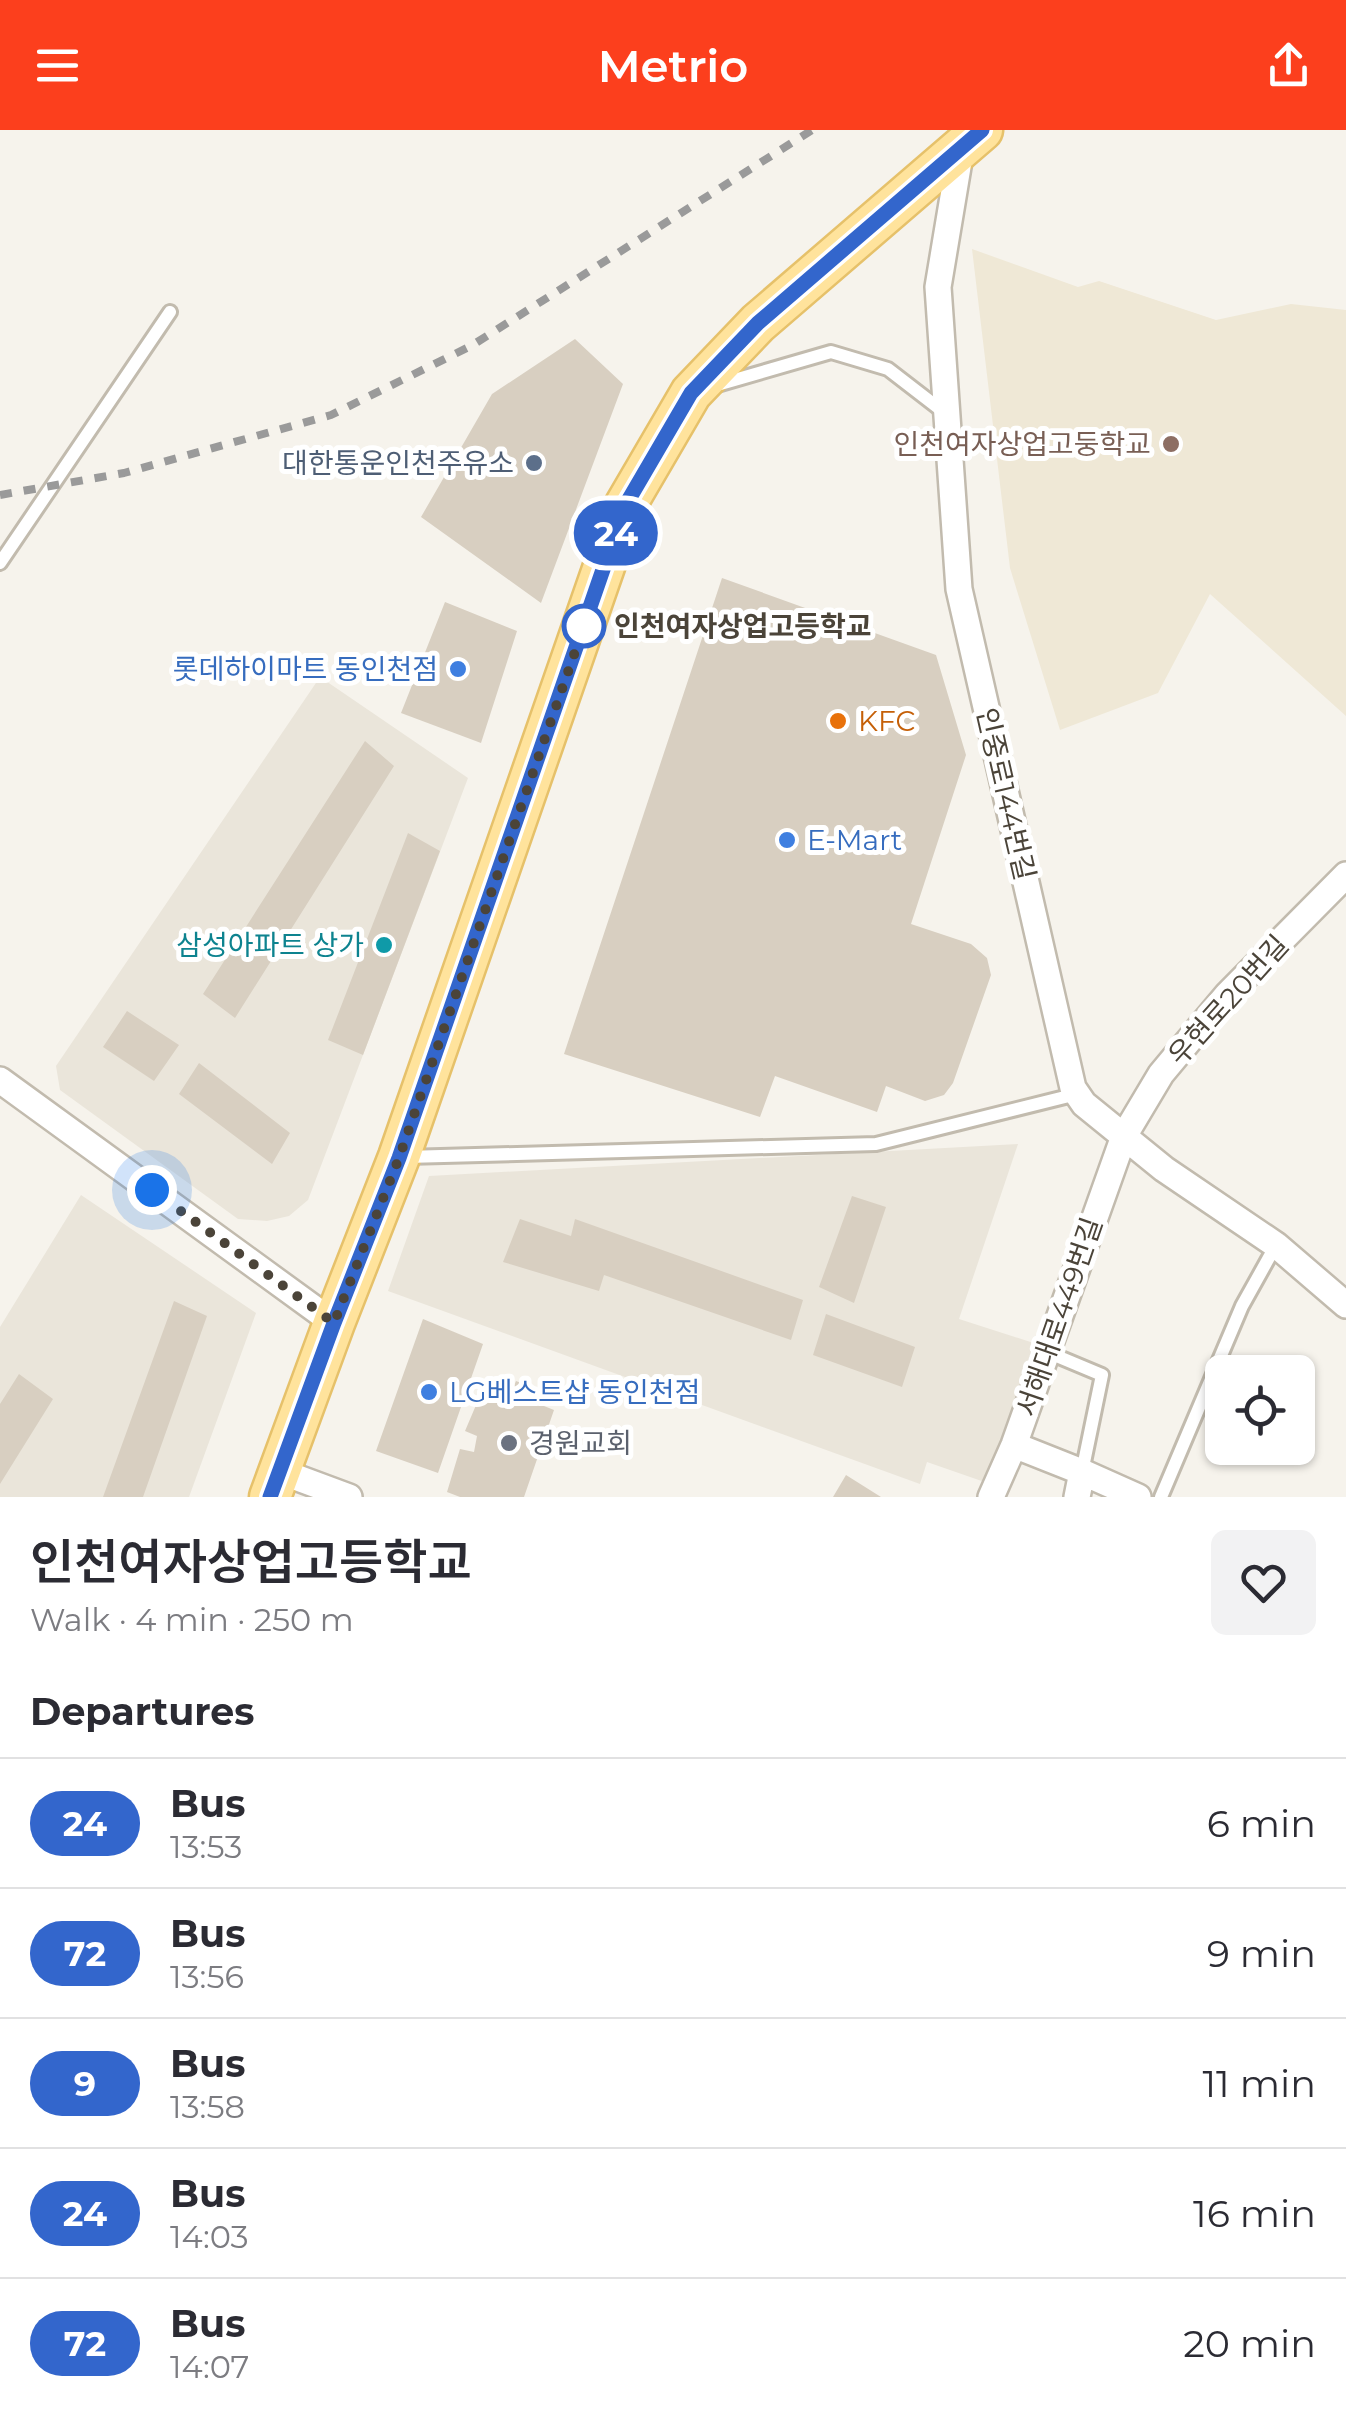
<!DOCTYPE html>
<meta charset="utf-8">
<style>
:root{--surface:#fff;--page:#f2f2f3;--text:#2b2b33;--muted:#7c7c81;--line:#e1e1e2;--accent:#fc3f1d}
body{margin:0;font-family:Montserrat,"Noto Sans KR",sans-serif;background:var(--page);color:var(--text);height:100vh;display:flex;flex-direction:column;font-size:38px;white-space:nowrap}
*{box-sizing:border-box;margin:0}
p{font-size:32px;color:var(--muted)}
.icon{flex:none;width:55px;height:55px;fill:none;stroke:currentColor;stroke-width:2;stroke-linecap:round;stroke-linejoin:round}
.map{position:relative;height:1367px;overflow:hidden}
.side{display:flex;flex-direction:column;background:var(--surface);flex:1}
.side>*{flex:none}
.badge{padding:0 20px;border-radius:32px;font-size:35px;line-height:65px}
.controls{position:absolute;left:1205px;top:1225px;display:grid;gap:20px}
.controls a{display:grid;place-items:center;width:110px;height:110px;border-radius:15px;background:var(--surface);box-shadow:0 2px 8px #0004;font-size:50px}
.you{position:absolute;width:50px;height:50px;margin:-25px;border:8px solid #fff;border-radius:50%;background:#1a73e8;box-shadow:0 0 0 15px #1a73e833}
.map>.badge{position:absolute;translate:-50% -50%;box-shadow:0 0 0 5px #fff}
h2{padding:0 30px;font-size:38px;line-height:90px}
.round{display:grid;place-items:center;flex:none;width:105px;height:105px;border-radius:15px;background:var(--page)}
.head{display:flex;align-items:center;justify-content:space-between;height:170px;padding:0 30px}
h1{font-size:48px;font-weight:600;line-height:75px}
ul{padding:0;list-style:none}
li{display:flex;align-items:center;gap:30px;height:130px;padding:0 30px;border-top:2px solid var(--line)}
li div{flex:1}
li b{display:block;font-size:38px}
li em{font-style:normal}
li .badge{min-width:110px;font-weight:700;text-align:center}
header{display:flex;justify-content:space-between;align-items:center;height:130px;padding:0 30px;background:var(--accent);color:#fff;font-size:45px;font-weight:600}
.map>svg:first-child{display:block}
.residential{fill:#eae5da}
.education{fill:#efe8d6}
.building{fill:#d8cfc1}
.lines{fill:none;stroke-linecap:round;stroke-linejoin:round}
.service-casing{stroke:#c2bbae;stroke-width:18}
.minor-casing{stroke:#c2bbae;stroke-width:30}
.primary-casing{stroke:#e6c16a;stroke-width:45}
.service{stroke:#fff;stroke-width:12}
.minor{stroke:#fff;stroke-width:25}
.primary{stroke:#ffe39c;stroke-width:40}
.rail{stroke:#9a9a9a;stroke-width:8;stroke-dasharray:12 12;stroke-linecap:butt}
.line-casing{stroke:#fff;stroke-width:22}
.line{stroke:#36c;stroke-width:15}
.walk{stroke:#4b4439;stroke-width:10;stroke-dasharray:0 18}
.education-dot{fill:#8d6e63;stroke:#fff;stroke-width:4}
.service-dot{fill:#5c6f8a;stroke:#fff;stroke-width:4}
.stop-dot{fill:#fff;stroke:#36c;stroke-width:5}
.shop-dot{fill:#3f7fe0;stroke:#fff;stroke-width:4}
.food-dot{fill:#e8710a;stroke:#fff;stroke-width:4}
.culture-dot{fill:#0f9aa8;stroke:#fff;stroke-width:4}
.worship-dot{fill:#6b7280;stroke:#fff;stroke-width:4}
.labels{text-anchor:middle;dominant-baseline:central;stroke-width:10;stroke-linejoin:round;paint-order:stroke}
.education-label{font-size:28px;fill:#785e54;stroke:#fff;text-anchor:end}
.service-label{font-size:28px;fill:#4e5e75;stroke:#fff;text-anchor:end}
.stop-label{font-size:28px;font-weight:bold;fill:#4b4439;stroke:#fff;text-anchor:start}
.shop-label{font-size:28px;fill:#366cbe;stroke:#fff;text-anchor:start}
.food-label{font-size:28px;fill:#c56008;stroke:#fff;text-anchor:start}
.street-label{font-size:28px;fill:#4b4439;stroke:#fff}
.culture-label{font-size:28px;fill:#0d838f;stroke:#fff;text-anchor:end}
.worship-label{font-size:28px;fill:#5b616d;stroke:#fff;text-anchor:start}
</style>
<header><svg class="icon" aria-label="menu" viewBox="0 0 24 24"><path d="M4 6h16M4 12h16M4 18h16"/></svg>Metrio<svg class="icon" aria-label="share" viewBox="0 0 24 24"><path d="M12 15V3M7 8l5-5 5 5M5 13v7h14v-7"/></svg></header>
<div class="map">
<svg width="1346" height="1367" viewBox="0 0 1346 1367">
<rect width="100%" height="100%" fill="#f6f3ec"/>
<path class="residential" d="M320 547 468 648 308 1070 289 1086 267 1091 238 1089 60 960 56 936Z
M1018 1014 959 1189 1049 1218 996 1356 927 1332 920 1354 388 1161 429 1046Z
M81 1065 256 1183 189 1367H0V1197Z"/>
<path class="education" d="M972 119 1078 157 1099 151 1216 190 1291 174 1346 180V586L1210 464 1158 563 1060 600 1010 438Z"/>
<path class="building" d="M575 209 623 254 541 473 421 387 492 264Z
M722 448 936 525 966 625 911 794 971 814 987 828 991 845 953 953 944 965 925 971 886 956 877 982 775 946 760 987 564 924Z
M445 472 517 501 481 613 401 583Z
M365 611 394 636 235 888 203 864Z
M408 703 440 721 363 925 328 910Z
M127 881 179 915 154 951 103 917Z
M199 933 290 1003 272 1034 179 964Z
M852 1066 886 1077 854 1173 819 1157Z
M520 1089 571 1106 575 1089 803 1170 791 1210 604 1145 599 1161 503 1132Z
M174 1171 207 1186 143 1367H103Z
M826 1184 915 1217 902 1257 813 1225Z
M423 1189 483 1214 438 1343 376 1321Z
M19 1244 53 1269 0 1354V1274Z
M516 1251 539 1260 534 1272 554 1280 524 1367H460L447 1362 460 1319 474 1322 477 1306 465 1301 485 1254 511 1263Z
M846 1345 881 1367H833Z"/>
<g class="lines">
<g class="service-casing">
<path id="service" d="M717 255 831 222 888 239 945 283
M0 433 170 182
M406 1027 876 1014 1077 964
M1047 1222 1102 1245 1082 1342
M1161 1367 1242 1176 1276 1115"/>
</g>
<g class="minor-casing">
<path id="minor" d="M961 19 938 157 959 459 1073 958 1084 974 1164 1039 1276 1115 1346 1175
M0 950 334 1193
M1014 1315 1082 1342 1138 1367
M279 1341 349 1367
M991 1367 1014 1315 1124 1006 1161 944 1227 865 1346 745
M1077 1367 1082 1342"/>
</g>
<g class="primary-casing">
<path id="primary" d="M270 1367 334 1193 399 1027 625 376 691 263 758 193 982 0"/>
</g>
<use href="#service" class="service"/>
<use href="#minor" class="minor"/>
<use href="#primary" class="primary"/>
<path class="rail" d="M0 365 124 343 331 285 471 216 812 0"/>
</g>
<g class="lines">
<g class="line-casing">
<path id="line" d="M270 1367 334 1193 399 1028 625 376 691 263 758 193 982 0"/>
</g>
<use href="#line" class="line"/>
<path class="walk" d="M152 1060 334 1193 399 1028 584 496"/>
</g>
<circle class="education-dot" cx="1171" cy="314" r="10"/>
<circle class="service-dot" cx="534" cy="333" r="10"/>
<circle class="stop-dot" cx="584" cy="496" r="20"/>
<g class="shop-dot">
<circle cx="458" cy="539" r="10"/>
<circle cx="787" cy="710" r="10"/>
<circle cx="429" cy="1262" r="10"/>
</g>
<circle class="food-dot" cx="838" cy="591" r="10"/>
<circle class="culture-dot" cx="384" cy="815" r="10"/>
<circle class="worship-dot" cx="509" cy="1313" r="10"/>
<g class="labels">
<g class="education-label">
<text x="1151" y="314">인천여자상업고둥학교</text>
</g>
<g class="service-label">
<text x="514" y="333">대한통운인천주유소</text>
</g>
<g class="stop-label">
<text x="614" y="496">인천여자상업고등학교</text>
</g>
<g class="shop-label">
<text x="438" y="539" text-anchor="end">롯데하이마트 동인천점</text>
<text x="807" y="710">E-Mart</text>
<text x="449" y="1262">LG베스트샵 동인천점</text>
</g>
<g class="food-label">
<text x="858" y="591">KFC</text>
</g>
<g class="street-label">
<text transform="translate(1006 664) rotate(77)">인중로144번길</text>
<text transform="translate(1228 870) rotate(-48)">우현로20번길</text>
<text transform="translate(1059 1187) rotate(-71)">서해대로449번길</text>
</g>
<g class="culture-label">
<text x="364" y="815">삼성아파트 상가</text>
</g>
<g class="worship-label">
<text x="529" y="1313">경원교회</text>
</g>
</g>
</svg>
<div class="controls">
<a><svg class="icon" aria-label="locate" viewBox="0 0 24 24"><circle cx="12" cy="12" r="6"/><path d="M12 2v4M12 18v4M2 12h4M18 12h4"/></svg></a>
</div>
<div class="you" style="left:152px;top:1060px"></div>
<b class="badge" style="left:616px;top:403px;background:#36c;color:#fff">24</b>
</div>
<section class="side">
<div class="head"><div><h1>인천여자상업고등학교</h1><p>Walk · 4 min · 250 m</p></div><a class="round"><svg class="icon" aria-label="heart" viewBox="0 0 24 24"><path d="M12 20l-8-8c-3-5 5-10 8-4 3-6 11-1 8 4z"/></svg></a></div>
<h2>Departures</h2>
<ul>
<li><span class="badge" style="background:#36c;color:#fff">24</span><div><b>Bus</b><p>13:53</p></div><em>6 min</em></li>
<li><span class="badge" style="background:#36c;color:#fff">72</span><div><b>Bus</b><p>13:56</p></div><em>9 min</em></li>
<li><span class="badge" style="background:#36c;color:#fff">9</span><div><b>Bus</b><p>13:58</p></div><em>11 min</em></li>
<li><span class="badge" style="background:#36c;color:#fff">24</span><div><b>Bus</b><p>14:03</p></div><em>16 min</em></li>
<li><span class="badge" style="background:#36c;color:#fff">72</span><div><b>Bus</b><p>14:07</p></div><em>20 min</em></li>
</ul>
</section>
